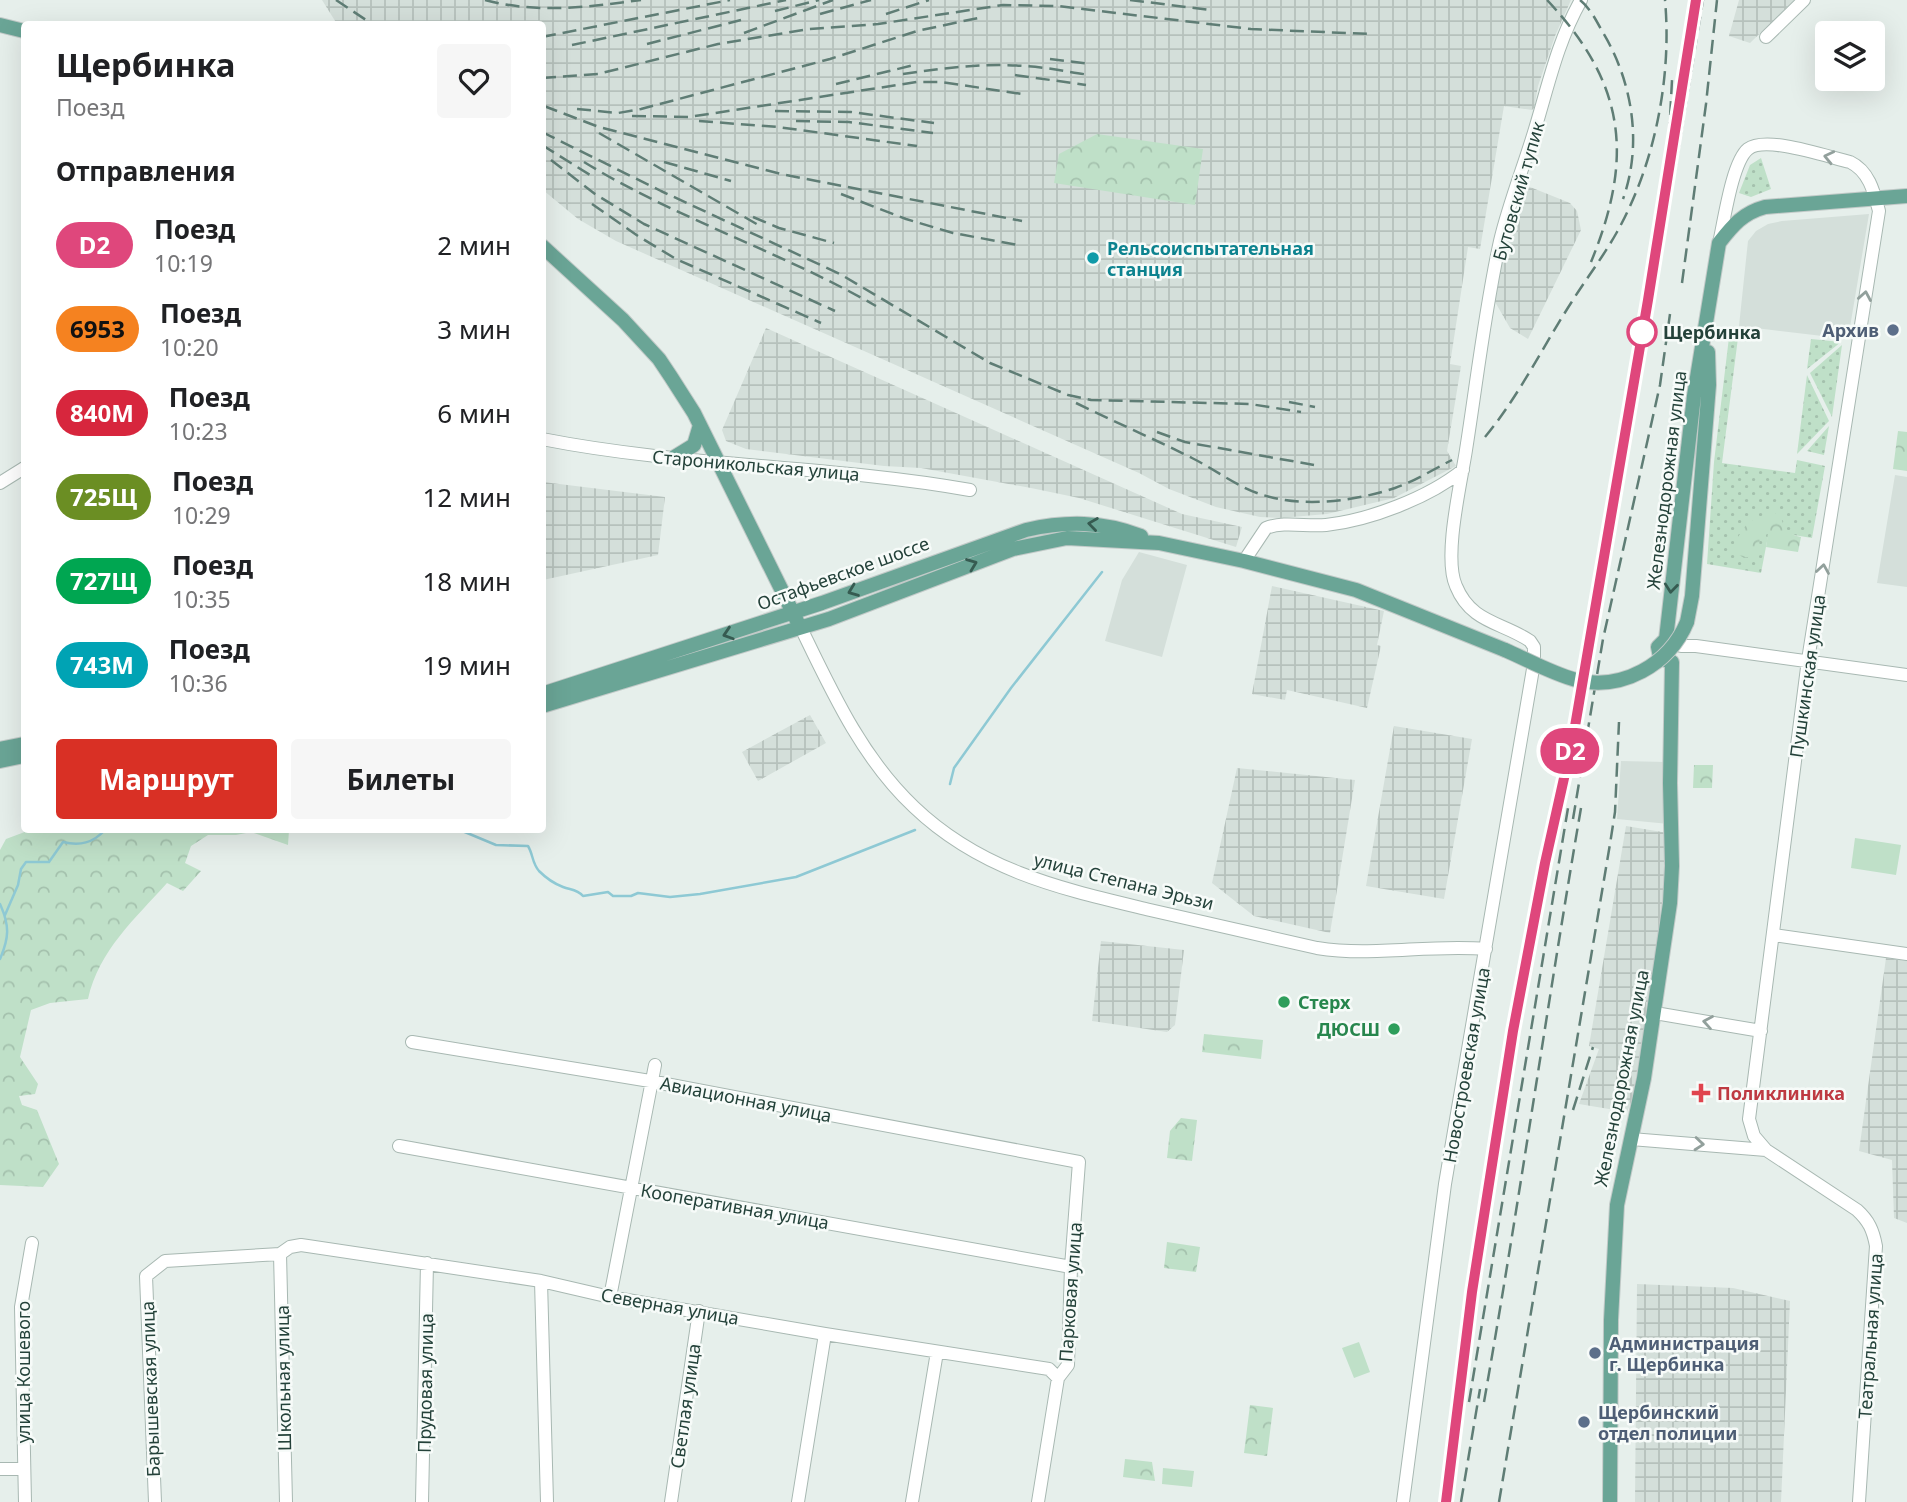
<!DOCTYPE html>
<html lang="ru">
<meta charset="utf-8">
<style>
:root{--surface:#fff;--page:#f6f6f6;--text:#202124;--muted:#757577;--accent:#d93025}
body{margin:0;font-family:"Noto Sans",sans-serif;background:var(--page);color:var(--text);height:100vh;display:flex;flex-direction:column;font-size:26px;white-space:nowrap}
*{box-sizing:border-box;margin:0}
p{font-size:23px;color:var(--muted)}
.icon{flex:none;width:38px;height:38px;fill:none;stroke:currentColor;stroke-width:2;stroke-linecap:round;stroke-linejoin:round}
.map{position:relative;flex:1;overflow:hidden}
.details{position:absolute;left:21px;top:21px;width:525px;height:812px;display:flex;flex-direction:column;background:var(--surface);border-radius:7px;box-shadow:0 7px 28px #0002}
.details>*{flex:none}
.badge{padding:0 14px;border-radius:23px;font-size:24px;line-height:46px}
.buttons{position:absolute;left:1815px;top:21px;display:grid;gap:14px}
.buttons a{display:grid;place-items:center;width:70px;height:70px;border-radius:7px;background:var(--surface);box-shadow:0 7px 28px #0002;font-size:35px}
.map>.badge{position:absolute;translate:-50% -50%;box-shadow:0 0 0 4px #fff}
h2{padding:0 35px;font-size:26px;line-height:63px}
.round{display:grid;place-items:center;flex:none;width:74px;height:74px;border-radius:7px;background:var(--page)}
.summary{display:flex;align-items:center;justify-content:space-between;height:119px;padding:0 35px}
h1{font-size:33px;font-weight:700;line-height:52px}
.primary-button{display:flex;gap:14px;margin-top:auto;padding:14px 35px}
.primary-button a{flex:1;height:80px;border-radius:7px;background:var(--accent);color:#fff;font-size:28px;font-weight:700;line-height:80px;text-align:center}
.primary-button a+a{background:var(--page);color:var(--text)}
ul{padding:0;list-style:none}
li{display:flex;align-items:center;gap:21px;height:84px;padding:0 35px}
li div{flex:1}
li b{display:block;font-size:26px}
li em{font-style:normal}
li .badge{min-width:77px;font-weight:700;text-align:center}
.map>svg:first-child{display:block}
.built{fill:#d4dfda}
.industrial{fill:url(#industrial-grid)}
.grass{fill:url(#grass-dots)}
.forest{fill:url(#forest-crowns)}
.garden{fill:#bfe0c8}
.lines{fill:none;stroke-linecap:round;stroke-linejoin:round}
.stream{stroke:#8ec9d4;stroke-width:2.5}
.minor-casing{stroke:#a8b8b2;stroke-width:14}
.major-casing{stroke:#c2cac8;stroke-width:16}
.minor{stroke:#fff;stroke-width:12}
.major{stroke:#6aa596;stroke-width:14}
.rail{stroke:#5f7d75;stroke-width:2.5;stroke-dasharray:14 7;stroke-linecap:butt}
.major-bridge-casing{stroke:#c2cac8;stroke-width:16;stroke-linecap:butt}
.major-bridge{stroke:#6aa596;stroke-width:14}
.oneway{stroke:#92a09c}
.oneway2{stroke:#365b51}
.line-casing{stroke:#fff;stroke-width:16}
.line{stroke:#df477c;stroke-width:10}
.culture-dot{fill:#0f9aa8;stroke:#f7fbf9;stroke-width:2.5}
.service-dot{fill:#5c6f8a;stroke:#f7fbf9;stroke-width:2.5}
.stop-dot{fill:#fff;stroke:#df477c;stroke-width:3.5}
.leisure-dot{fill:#2e9e5b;stroke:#f7fbf9;stroke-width:2.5}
.health-dot{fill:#e0444e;stroke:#f7fbf9;stroke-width:2.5}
.labels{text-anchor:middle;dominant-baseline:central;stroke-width:5;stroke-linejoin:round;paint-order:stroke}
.street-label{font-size:18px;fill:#24423a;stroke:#f7fbf9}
.culture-label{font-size:18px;font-weight:bold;fill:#0d838f;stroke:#f7fbf9;text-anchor:start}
.service-label{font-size:18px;font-weight:bold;fill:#4e5e75;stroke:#f7fbf9;text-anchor:start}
.stop-label{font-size:18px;font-weight:bold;fill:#24423a;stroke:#f7fbf9;text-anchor:start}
.leisure-label{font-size:18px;font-weight:bold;fill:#27864d;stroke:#f7fbf9;text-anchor:start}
.health-label{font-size:18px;font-weight:bold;fill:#be3a42;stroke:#f7fbf9;text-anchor:start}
</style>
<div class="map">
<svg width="1907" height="1502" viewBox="0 0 1907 1502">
<defs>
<pattern id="industrial-grid" width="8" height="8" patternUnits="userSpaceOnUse" patternTransform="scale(1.75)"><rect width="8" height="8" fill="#d4dfda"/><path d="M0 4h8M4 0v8" fill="none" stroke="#b6c1bc"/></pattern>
<pattern id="grass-dots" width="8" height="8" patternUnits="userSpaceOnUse" patternTransform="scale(1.75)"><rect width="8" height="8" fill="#bfe0c8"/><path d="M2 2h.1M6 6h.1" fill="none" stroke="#a4c1ad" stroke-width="1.8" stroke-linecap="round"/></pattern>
<pattern id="forest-crowns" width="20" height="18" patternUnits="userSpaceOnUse" patternTransform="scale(1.75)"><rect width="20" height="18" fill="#bfe0c8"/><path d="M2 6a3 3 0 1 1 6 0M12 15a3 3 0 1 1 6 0" fill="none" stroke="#a4c1ad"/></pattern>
</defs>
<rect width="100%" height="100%" fill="#e6efeb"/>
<path class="built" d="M1869 214 1848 339 1739 326 1748 241 1756 231 1768 224 1782 221Z
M1895 475 1907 477V587L1877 583Z
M1139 552 1187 565 1162 657 1105 641 1122 580Z
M1621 761 1666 762 1669 824 1617 819Z"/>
<path class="industrial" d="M322 0H1571L1555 36 1538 86 1534 108 1532 110 1504 106 1480 249 1468 247 1450 364 1461 366 1447 451 1456 466 1394 498 1327 514 1280 518 1260 517 1216 507 1169 489 1139 473 616 241 578 219 543 190 542 24H337Z
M1739 0H1794L1750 43 1729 36Z
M1526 187H1530L1570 203 1577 211 1581 230 1528 339 1510 328 1494 300 1502 255 1519 195Z
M766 328 1182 514 1242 527 1236 547 1079 498 1031 488 921 468 884 466 746 449 726 441 722 430Z
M543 482 665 497 658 555 543 580Z
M1272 586 1384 611 1377 645 1381 646 1367 708 1287 690 1285 700 1252 694Z
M810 715 826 743 758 781 742 752Z
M1394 726 1472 739 1444 899 1366 886Z
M1237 768 1355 780 1330 933 1254 916 1212 883Z
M1626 826 1668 833 1666 899 1632 1100 1627 1112 1579 1104 1599 1049 1589 1046Z
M1101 941 1184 950 1175 1025 1167 1032 1092 1021Z
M1886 958 1907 961V1223L1894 1218 1892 1160 1859 1151Z
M1637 1284 1733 1288 1790 1301 1781 1502H1635Z"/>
<path class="grass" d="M1761 158 1771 189 1751 197 1739 193 1750 165Z
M1730 329 1739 330 1722 463 1795 473 1797 460 1825 466 1812 538 1769 531 1761 573 1707 564 1714 462Z
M1811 339 1841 342 1807 369Z
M1842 345 1832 417 1810 373Z
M1807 375 1829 421 1797 454Z
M1829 426 1824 455 1807 451Z"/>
<path class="forest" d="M1097 134 1203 149 1195 205 1054 183 1059 154Z
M1898 431 1907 432V471L1893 469Z
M1773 512 1781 516C1783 529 1789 535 1801 537L1798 552 1766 547 1768 533 1764 532 1760 535 1759 548 1752 556 1744 558 1736 553 1734 543 1748 522Z
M1694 765H1713L1712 788H1693Z
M30 830H289L288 845 251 832 236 835H208L191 846 185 863 201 871 183 891 167 883C135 919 99 950 88 999L50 1003 31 1010 20 1057 38 1084 35 1094 19 1096 22 1105 37 1110 59 1164 43 1187 0 1185V850L6 839Z
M1204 1034 1263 1040 1261 1059 1202 1052Z
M1181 1118 1197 1120 1192 1161 1167 1158 1170 1131Z
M1167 1242 1200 1247 1196 1272 1164 1268Z
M1250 1405 1273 1408 1267 1456 1244 1453Z
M1125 1459 1152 1462 1155 1481 1123 1477Z"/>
<path class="garden" d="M1855 838 1901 845 1896 875 1851 868Z
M1359 1342 1370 1372 1354 1378 1342 1348Z
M1163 1468 1194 1471 1192 1487 1162 1484Z"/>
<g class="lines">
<path class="stream" d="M950 784 954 768 1011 688 1102 572
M460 830 496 845 528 846C533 854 532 863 539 871 545 877 555 884 563 887 571 890 577 889 583 896L608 892 613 896H631L638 893 670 897 700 894 796 877 915 830
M0 904C10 926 9 938 0 959
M5 915 18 885 21 869 26 862H49L63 842C80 846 93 843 105 830"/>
<g class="minor-casing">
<path id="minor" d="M1766 37 1804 0
M1719 243C1724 222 1732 162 1748 149 1766 135 1828 157 1850 162 1869 171 1874 192 1879 211L1808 660 1749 1119 1754 1136 1766 1150
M542 439C684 467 829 465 970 490
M0 483 24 468
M1244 561 1266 528C1284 521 1307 527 1326 525 1370 520 1428 498 1463 470
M801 628C832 692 862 758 914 807 982 872 1063 889 1150 910 1206 923 1261 935 1317 948 1373 957 1429 944 1486 949
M1681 646H1696L1907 675
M1774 935 1907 954
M1655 1013 1761 1031
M412 1042 650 1081 1079 1162 1071 1267 1068 1365 1058 1378 1038 1502
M1631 1139 1766 1150 1857 1210C1869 1221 1873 1230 1876 1246L1859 1502
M399 1146 1071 1267
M280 1254 290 1247 301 1245 541 1281 610 1297 825 1334 1049 1369 1058 1378
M280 1254 286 1502
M541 1281 547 1502
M610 1297 655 1065
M0 1469H24
M25 1502 21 1307 32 1243
M155 1502 146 1276 165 1261 280 1254
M422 1502 427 1263
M671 1502 699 1311
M798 1502 825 1334
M912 1502 937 1352
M1403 1502 1445 1184 1534 663V647L1530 641C1502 622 1471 623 1456 586 1443 557 1461 483 1466 450 1477 380 1485 309 1500 241 1509 203 1524 166 1535 129 1549 83 1557 43 1581 0"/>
</g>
<g class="major-casing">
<path id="major" d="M0 25 24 31
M542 246 623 320 659 359 671 377 694 413 797 621
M673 458 694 445 700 425
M1687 622 1692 596 1709 385 1708 352
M1670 662 1660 657 1658 647 1666 639 1694 396 1719 243C1733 225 1743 213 1765 207L1907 196
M542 694 822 603 1026 530C1066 521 1102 521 1141 536
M542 706 829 619 1013 549 1067 538 1159 543 1244 561 1356 590 1505 650
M0 749 24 744
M0 761 24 756
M1610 1502 1611 1320 1617 1205 1644 1078 1670 903 1672 866 1670 783 1672 662"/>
</g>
<use href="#minor" class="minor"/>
<use href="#major" class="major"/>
<path class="rail" d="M336 0 372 24
M485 0C538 14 588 7 641 0
M1130 0 1210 10
M1547 0C1626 84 1634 157 1591 262
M1580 0C1590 8 1596 20 1602 31 1632 80 1643 143 1623 199
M775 11 819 0
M820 14 871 0
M886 14 929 0
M744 33 833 0
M542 37 730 0
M647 44 741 20
M572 45 786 0
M1050 59 1091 64
M903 74C944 68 983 63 1024 66 1046 67 1068 72 1090 75
M1015 75 1086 85
M542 78 598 74 718 44 809 29 878 24 1003 5 1058 6 1251 29 1370 34
M836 84 914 65
M544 106 599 127 781 174 1022 221
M577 109 618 113 641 109 830 59 917 31 978 18
M775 111 851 112 934 123
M632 116 689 117 917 82H941L1022 94
M699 121 778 127 917 146
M796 121 849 122 933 133
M542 132 661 191 840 274 990 363 1068 395 1091 400 1250 404 1301 412
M599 133 760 226
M542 145 590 175
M1668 157 1672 80
M551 160 595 194 644 224 835 311
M584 162C677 219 782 252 876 306
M664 162 731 181
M841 194 906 219 953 233 1018 245
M592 204 638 236 676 259 821 323
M753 217 779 228 834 243
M1657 279 1703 0
M1682 283 1706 104 1717 0
M1289 402 1315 407
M1076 403C1115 422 1154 439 1192 458 1216 470 1237 487 1263 495 1303 508 1356 501 1395 488 1415 481 1434 469 1452 460
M1157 432 1185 442 1314 465
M1485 437C1519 396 1542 348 1571 303 1586 279 1603 257 1617 232 1655 164 1672 77 1665 0
M1573 819 1603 639 1660 385 1670 314
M1573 1110 1593 1047
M1469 1402 1568 808
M1484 1402C1519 1204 1547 1006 1581 808
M1446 1502 1472 1292 1513 1031 1545 863 1573 738 1648 297
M1461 1502 1480 1389
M1499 1502 1610 844 1615 812 1619 722"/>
<g class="major-bridge-casing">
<path id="major-bridge" d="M1505 650C1528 660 1551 673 1576 680 1622 691 1669 665 1687 622"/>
</g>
<use href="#major-bridge" class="major-bridge"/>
</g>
<defs><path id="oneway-chevron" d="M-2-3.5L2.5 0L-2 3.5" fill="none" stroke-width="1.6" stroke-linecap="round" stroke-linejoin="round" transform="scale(1.75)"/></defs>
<g class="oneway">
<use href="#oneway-chevron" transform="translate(1829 157) rotate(-167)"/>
<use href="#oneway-chevron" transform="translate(1865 296) rotate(-80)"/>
<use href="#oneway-chevron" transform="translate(1823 569) rotate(-81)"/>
<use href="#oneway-chevron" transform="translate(1708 1022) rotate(-170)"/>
<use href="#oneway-chevron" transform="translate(1699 1144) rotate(5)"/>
</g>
<g class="oneway2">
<use href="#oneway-chevron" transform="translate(1093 524) rotate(-172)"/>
<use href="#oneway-chevron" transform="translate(972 564) rotate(-21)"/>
<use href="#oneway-chevron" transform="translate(1671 588) rotate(96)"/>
<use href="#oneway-chevron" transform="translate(853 591) rotate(159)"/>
<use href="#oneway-chevron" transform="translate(728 634) rotate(162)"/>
</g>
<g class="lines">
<g class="line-casing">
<path id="line" d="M1446 1502 1472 1292 1513 1031 1545 863 1573 738 1648 300 1696 0"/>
</g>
<use href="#line" class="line"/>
</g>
<circle class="culture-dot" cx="1093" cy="258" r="7"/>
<g class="service-dot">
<circle cx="1893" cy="330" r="7"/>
<circle cx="1595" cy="1353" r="7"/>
<circle cx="1584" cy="1422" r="7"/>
</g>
<circle class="stop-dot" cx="1642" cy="332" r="14"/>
<g class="leisure-dot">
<circle cx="1284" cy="1002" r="7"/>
<circle cx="1394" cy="1029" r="7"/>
</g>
<path class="health-dot" d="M1697.5 1082.5h7v7h7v7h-7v7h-7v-7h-7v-7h7z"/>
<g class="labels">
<g class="street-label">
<text transform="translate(1518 191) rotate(-74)">Бутовский тупик</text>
<text transform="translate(756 465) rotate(5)">Староникольская улица</text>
<text transform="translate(1666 480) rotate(-83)">Железнодорожная улица</text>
<text transform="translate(843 573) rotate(-20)">Остафьевское шоссе</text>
<text transform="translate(1807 676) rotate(-82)">Пушкинская улица</text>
<text transform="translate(1124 881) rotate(14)">улица Степана Эрьзи</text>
<text transform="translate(1466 1065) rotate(-80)">Новостроевская улица</text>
<text transform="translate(1621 1078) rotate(-79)">Железнодорожная улица</text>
<text transform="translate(746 1099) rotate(11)">Авиационная улица</text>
<text transform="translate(735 1206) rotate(10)">Кооперативная улица</text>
<text transform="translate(1070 1292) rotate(-86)">Парковая улица</text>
<text transform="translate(670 1306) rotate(10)">Северная улица</text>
<text transform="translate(1870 1336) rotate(-86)">Театральная улица</text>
<text transform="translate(23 1372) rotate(-90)">улица Кошевого</text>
<text transform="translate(283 1378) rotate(-91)">Школьная улица</text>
<text transform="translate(425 1383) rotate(-89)">Прудовая улица</text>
<text transform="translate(150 1389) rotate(-92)">Барышевская улица</text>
<text transform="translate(685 1406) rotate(-82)">Светлая улица</text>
</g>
<g class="culture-label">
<text x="1107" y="248">Рельсоиспытательная<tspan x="1107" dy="21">станция</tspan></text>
</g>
<g class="service-label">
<text x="1879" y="330" text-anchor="end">Архив</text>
<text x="1609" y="1343">Администрация<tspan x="1609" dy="21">г. Щербинка</tspan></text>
<text x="1598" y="1412">Щербинский<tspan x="1598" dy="21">отдел полиции</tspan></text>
</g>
<g class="stop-label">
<text x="1663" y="332">Щербинка</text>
</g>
<g class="leisure-label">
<text x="1298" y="1002">Стерх</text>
<text x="1380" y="1029" text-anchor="end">ДЮСШ</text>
</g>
<g class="health-label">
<text x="1717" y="1093">Поликлиника</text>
</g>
</g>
</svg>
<div class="buttons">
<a><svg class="icon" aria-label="layers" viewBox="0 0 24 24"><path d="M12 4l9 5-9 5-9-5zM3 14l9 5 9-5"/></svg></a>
</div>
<b class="badge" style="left:1570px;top:751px;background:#df477c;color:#fff">D2</b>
<section class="details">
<div class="summary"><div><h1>Щербинка</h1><p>Поезд</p></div><a class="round"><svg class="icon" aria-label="heart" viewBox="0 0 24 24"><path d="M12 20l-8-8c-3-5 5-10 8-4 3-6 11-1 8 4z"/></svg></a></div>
<h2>Отправления</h2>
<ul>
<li><span class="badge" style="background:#df477c;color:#fff">D2</span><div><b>Поезд</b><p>10:19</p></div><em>2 мин</em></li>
<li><span class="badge" style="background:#f58220;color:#111">6953</span><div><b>Поезд</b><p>10:20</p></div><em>3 мин</em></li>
<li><span class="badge" style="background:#d7263d;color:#fff">840М</span><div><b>Поезд</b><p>10:23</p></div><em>6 мин</em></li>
<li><span class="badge" style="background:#6b8e23;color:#fff">725Щ</span><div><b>Поезд</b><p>10:29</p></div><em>12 мин</em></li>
<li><span class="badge" style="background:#00a651;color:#fff">727Щ</span><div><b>Поезд</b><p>10:35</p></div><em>18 мин</em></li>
<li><span class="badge" style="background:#00a3b4;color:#fff">743М</span><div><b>Поезд</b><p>10:36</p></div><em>19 мин</em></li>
</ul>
<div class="primary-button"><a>Маршрут</a><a>Билеты</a></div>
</section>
</div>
